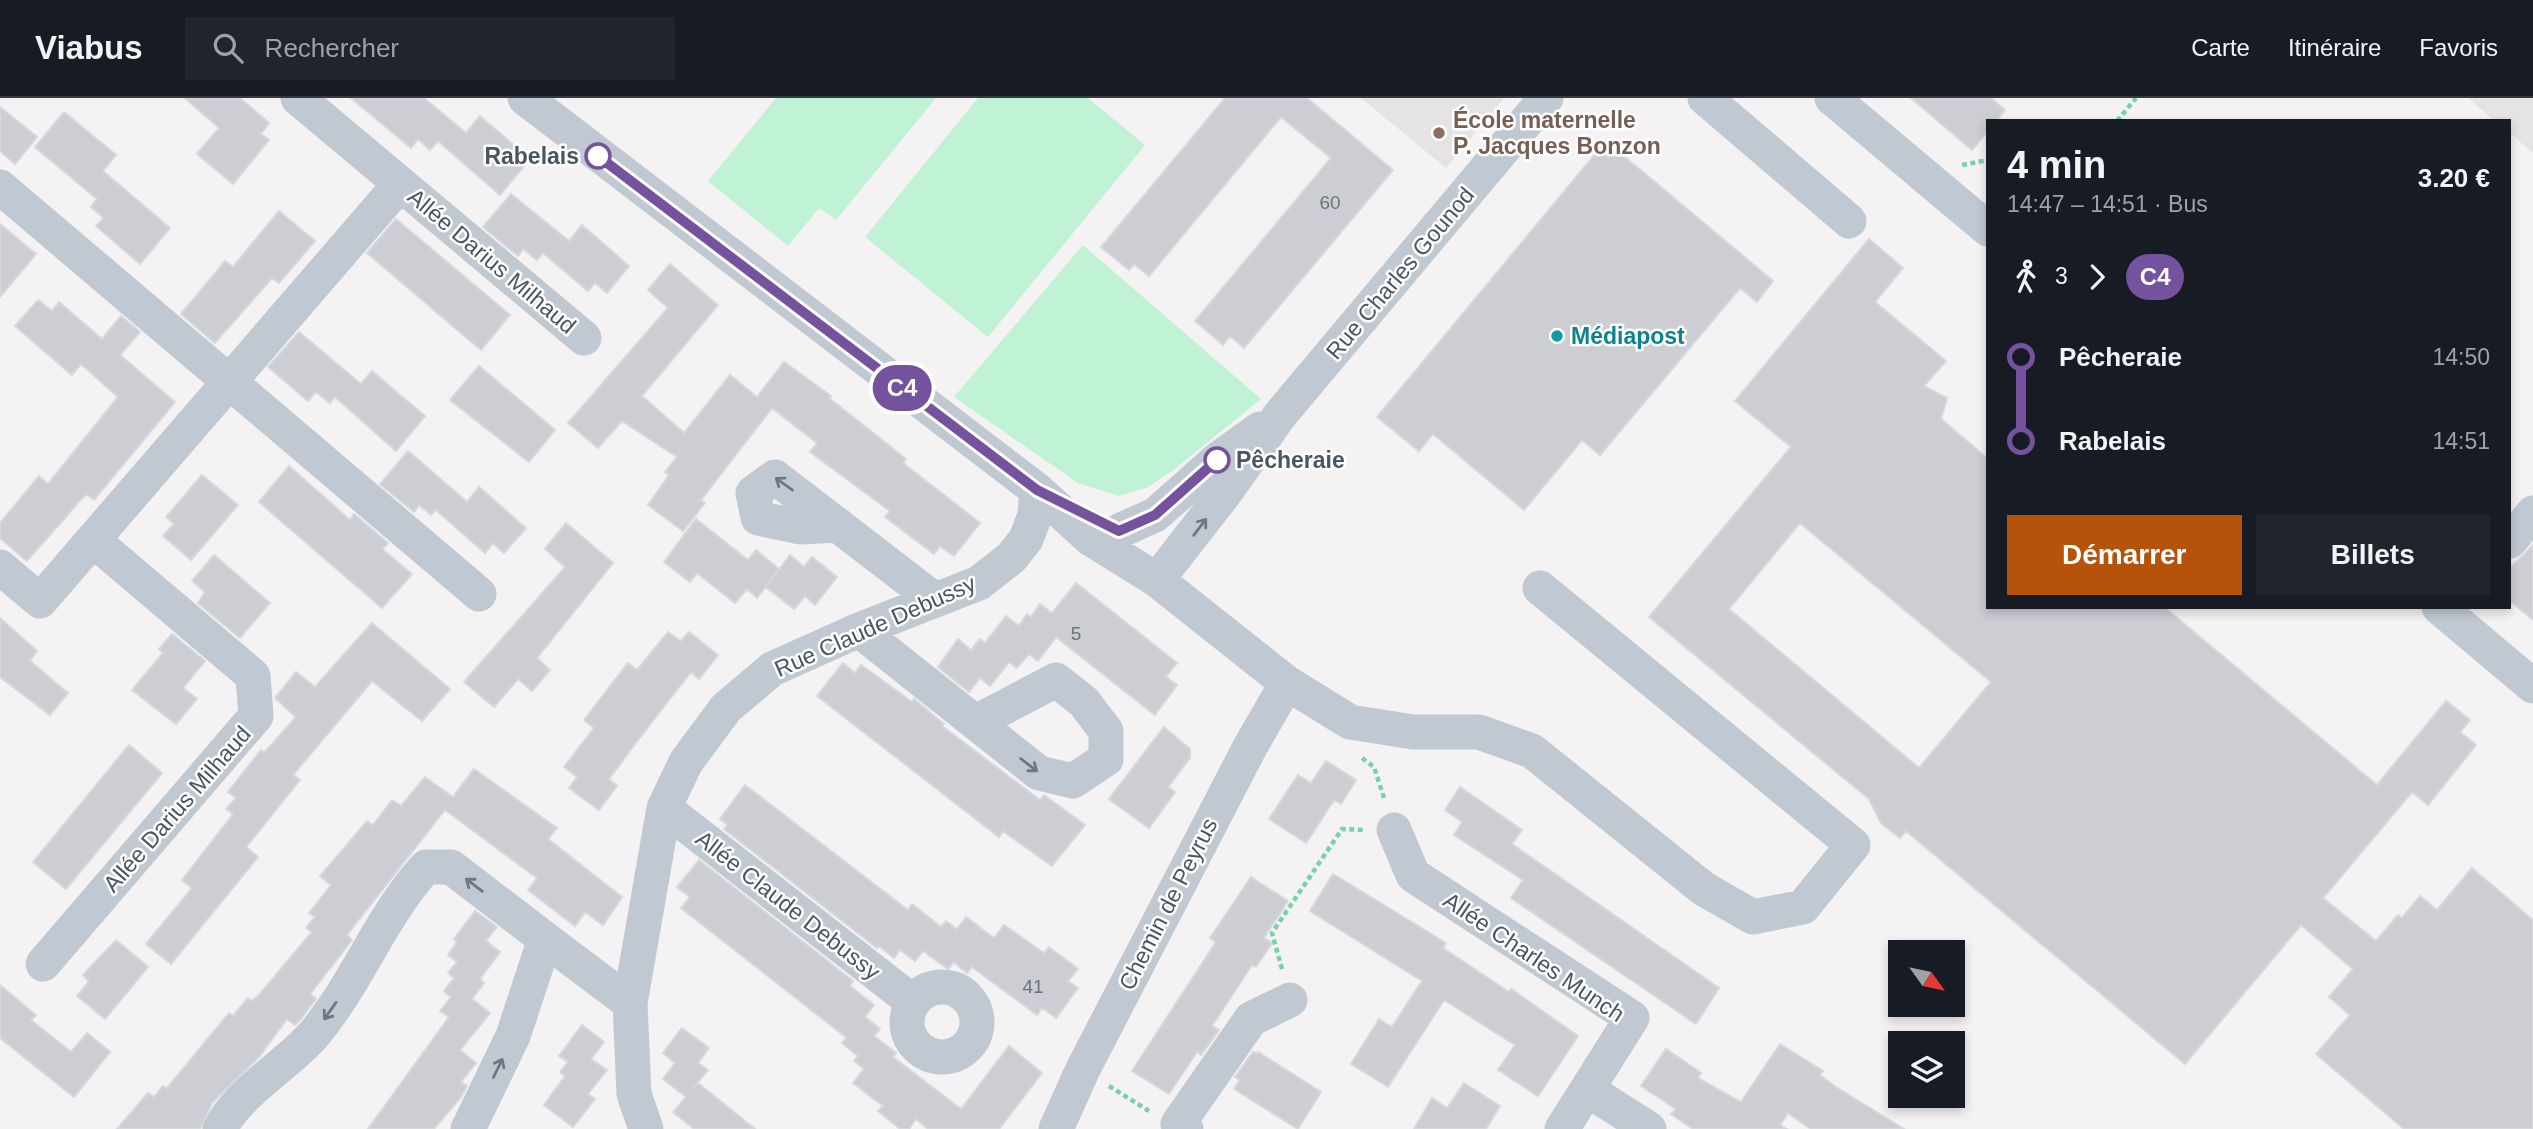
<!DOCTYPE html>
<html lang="fr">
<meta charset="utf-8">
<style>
:root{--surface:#171b24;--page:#20242c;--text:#f1f3f6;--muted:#9ea1a6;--line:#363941;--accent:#b45309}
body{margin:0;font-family:Helvetica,sans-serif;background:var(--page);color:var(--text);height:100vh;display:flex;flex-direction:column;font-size:26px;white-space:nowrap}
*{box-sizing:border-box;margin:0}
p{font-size:23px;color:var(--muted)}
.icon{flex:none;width:38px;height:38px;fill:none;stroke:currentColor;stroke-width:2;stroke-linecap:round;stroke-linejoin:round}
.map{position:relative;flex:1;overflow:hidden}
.panel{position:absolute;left:1986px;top:21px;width:525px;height:490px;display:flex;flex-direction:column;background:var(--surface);border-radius:0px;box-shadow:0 4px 10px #0003}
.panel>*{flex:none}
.badge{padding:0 14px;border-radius:23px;font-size:24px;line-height:46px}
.needle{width:46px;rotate:123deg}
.buttons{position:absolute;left:1888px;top:842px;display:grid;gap:14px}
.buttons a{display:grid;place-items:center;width:77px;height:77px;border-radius:0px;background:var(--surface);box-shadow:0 4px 10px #0003;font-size:35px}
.map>.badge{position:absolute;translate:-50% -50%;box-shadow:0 0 0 4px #fff}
.legs{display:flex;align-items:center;gap:10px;height:77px;padding:0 21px;font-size:23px}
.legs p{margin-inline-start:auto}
.summary{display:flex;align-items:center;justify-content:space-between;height:119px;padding:0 21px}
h1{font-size:38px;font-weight:600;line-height:52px}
.action{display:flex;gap:14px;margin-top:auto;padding:14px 21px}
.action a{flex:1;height:80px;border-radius:0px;background:var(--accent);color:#fff;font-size:28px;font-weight:600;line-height:80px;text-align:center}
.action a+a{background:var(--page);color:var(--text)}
ul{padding:0 21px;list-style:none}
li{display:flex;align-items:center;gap:24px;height:84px;font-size:26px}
li i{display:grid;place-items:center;width:10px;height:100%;margin:0 9px;background:currentColor}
li i::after{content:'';width:18px;height:18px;margin:-9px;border:5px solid;border-radius:50%;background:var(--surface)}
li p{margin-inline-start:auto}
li:first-child i{background:linear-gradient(#0000 50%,currentColor 0)}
li:last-child i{background:linear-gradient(currentColor 50%,#0000 0)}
header{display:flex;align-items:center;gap:42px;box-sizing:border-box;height:98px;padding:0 35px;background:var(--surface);border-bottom:2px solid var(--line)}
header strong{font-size:33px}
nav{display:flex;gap:38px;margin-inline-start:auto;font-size:24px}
.search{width:490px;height:63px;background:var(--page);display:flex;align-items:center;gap:18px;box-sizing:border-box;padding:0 24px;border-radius:0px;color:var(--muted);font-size:26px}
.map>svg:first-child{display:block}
.education{fill:#e5e3e4}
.green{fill:#c0f2d5}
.building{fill:#ccced4;stroke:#d6d8de;stroke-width:2;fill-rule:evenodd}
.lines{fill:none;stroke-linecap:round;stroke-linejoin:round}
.path{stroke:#76d2a7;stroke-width:4.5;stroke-dasharray:5 3.5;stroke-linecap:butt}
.minor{stroke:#c0c9d2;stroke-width:35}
.oneway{stroke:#6d7883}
.line-1-casing{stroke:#fff;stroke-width:16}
.line-1{stroke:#75529d;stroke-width:10}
.education-dot{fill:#8d6e63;stroke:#fff;stroke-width:2.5}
.stop-1-dot{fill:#fff;stroke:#75529d;stroke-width:3.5}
.culture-dot{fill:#0f9aa8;stroke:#fff;stroke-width:2.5}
.labels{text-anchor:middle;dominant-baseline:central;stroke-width:5;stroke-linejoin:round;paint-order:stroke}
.number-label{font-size:19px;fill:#6a737e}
.education-label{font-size:23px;font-weight:bold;fill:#785e54;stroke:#fff;text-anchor:start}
.stop-label{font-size:23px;font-weight:bold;fill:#495561;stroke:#fff;text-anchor:end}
.street-label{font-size:23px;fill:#495561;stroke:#fff}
.culture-label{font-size:23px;font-weight:bold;fill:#0d838f;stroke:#fff;text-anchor:start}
</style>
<header>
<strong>Viabus</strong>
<div class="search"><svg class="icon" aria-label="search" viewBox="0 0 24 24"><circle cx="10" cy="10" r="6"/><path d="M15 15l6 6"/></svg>Rechercher</div>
<nav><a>Carte</a><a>Itinéraire</a><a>Favoris</a></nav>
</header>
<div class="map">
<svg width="2533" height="1031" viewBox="0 0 2533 1031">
<rect width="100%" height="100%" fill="#f4f2f2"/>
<path class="education" d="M1361 0H1504L1446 70Z
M2468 0H2533V55L2510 35V23H2495Z"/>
<path class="green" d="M776 0H936L836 122 819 110 788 148 708 83Z
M978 0H1088L1145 47 988 239 865 139Z
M1083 147 1261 301 1172 373 1148 389 1119 398 1078 385 954 299Z"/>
<path class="building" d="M185 0H240L269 25 261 36 269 42 233 86 197 56 219 30Z
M351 0H424L466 35 480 18 530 61 500 97 438 43 430 52 418 41 411 50Z
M1225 0H1307L1393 72 1244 250 1230 238 1223 247 1195 223 1331 60 1281 19 1149 178 1134 166 1129 172 1101 149Z
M1911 0H1991L2005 12 1996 23H1988V33L1972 52Z
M0 9 37 39 15 66 0 53Z
M64 14 116 57 103 73 170 130 140 166 96 128 104 120 91 109 97 101 35 49Z
M1606 43 1773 183 1757 204 1740 190 1600 357 1582 342 1524 412 1433 336 1419 353 1377 319Z
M511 96 569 143 582 127 629 168 607 195 595 185 588 193 543 155 537 162 523 151 518 158 483 129Z
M279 113 315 143 279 185 272 180 215 245 181 216 225 163 233 169Z
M396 121 510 217 481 252 367 155Z
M0 126 36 156 0 199Z
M1869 141 1903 170 1875 204 1946 263 1924 288 1947 300 1941 321 1988 361V509H2164L2377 687 2446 603 2470 622 2460 634 2476 647 2428 707 2412 694 2323 800 2376 843 2398 817 2402 820 2420 798 2437 812 2472 770 2533 822V1031H2404L2316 956 2350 917 2329 899 2353 871 2301 827 2185 966 1906 733 1900 740 1881 725 1869 701 1649 519 1791 349 1735 303ZM1800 425 1991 584 1919 670 1729 511Z
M670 166 718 207 642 298 684 335 730 277 757 299 784 264 831 298 829 300 906 361 903 365 980 425 954 458 940 448 934 456 885 419 890 413 810 354 817 345 772 310 701 402 705 405 683 433 648 407 669 377 665 374 677 359 622 323 598 350 568 325 668 210 648 192Z
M38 202 52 213 59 204 102 241 121 218 140 234 120 257 175 304 94 402 86 396 27 463 0 440V425L39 378 48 386 118 299 81 266 72 277 15 228Z
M299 234 361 286 372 273 425 318 396 353 335 299 330 305 316 294 308 303 268 269Z
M479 268 555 332 529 364 450 302Z
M408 353 467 404 479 389 526 430 504 455 493 445 485 455 436 412 431 417 419 407 414 414 380 386Z
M289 368 350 422 354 416 388 445 382 451 412 476 382 510 259 404Z
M202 377 238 407 191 462 163 438 174 426 166 419Z
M696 421 748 462 756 452 779 471 757 500 747 491 735 505 697 475 690 484 664 464Z
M566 425 613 465 537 560 550 572 532 593 518 581 494 609 464 584 565 469 545 451Z
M2533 447V522L2510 503V470Z
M214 457 270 505 240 540 198 505 205 494 192 483Z
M790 457 804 469 812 459 837 479 815 507 805 498 794 511 766 489Z
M1076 485 1177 565 1166 579 1177 587 1155 617 1056 539 1038 563 1029 556 1017 570 1009 564 990 588 980 580 969 594 938 569 958 541 971 552 980 541 985 545 1006 518 1019 528 1027 516 1031 519 1040 506 1052 515Z
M0 520 37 553 30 563 68 595 50 617 0 579Z
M372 525 450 591 422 623 372 583 293 677 300 682 246 749 258 759 171 866 146 846 192 790 182 782 233 716 226 711 236 700 228 694 261 652 264 655 296 619 275 600 296 574 315 589Z
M668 534 681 543 689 534 718 557 699 581 691 574 638 642 609 681 617 688 599 712 569 690 577 679 564 669 594 630 584 622 628 565 637 572Z
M172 536 205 563 183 590 197 601 176 626 132 592 163 555 159 551Z
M843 565 855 575 861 567 912 604 914 601 944 626 942 628 1040 702 1044 697 1085 727 1052 768 1003 733 999 739 817 598Z
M1164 629 1190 651V660L1168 689 1175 694 1149 730 1109 701Z
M129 647 162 675 66 791 33 764Z
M1326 663 1356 682 1341 706 1334 702 1306 745 1269 721 1298 677 1311 685Z
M474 671 557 730 548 741 622 799 603 827 585 814 575 828 528 792 537 780 445 712 347 837 352 842 310 896 316 901 300 922 295 927 287 921 259 959 212 1005 200 1031H117L148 995 154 999 163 988 167 990 229 915 233 918 248 900 251 903 258 898 312 834 306 830 315 819 309 815 331 787 320 778 367 723 373 727 392 702 401 708 425 679 453 699Z
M745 687 908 812 912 806 941 829 946 823 957 831 966 819 994 840 1004 827 1044 855 1049 849 1078 871 1068 883 1078 890 1056 920 1042 910 1037 917 972 869 967 875 954 864 948 871 923 853 915 863 900 852 894 860 879 848 877 850 724 731 728 727 720 721Z
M1460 689 1522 732 1512 746 1719 890 1696 926 1511 800 1523 782 1454 737 1462 724 1445 712Z
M699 762 853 883 850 888 874 907 865 919 880 931 874 938 896 955 893 959 961 1011 1009 948 1042 975 999 1031H928L916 1021 909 1031H900L878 1013 883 1008 853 985 864 971 854 963 858 958 842 945 847 940 681 810 690 799 677 789Z
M1333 776 1446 845 1443 850 1509 894 1511 891 1578 938 1538 998 1498 972 1515 947 1444 902 1388 989 1351 966 1379 921 1392 929 1422 883 1310 813Z
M1251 779 1288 803 1264 840 1272 845 1256 869 1252 867 1212 928 1219 932 1201 957 1197 954 1169 996 1132 973 1216 844 1210 840Z
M475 813 497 829 486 843 500 854 480 881 484 885 472 901 490 915 460 952 476 965 461 984 467 988 461 999 434 1031H368L449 919 440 913 451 899 444 893 454 880 448 875 457 864 448 857 457 844 454 841Z
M116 842 148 869 105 921 77 898 89 883 83 877Z
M0 887 36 917 31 922 71 954 87 935 110 954 74 999 0 940Z
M582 927 604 944 591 961 607 972 588 996 595 1001 573 1029 544 1007 565 978 560 974 568 964 559 958Z
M682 930 709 950 698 965 708 972 693 990 698 985 755 1031H694L673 1014 686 999 663 981 675 965 663 955Z
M1780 946 1823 973 1820 977 1836 989 1904 1031H1811L1788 1015 1780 1027 1787 1031H1693L1671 1016 1676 1011 1641 988 1666 951 1701 975 1698 980 1741 1004Z
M1253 954 1257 956 1258 954 1321 994 1298 1031 1234 991 1240 982 1235 979Z
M1464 985 1500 1008 1486 1031H1414L1432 1000 1447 1010Z"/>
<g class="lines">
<path class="path" d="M2117 23 2136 0
M1962 67 1988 62
M1362 660 1374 669 1385 703
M1282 871 1272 835 1342 731 1364 732
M1109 988 1149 1013"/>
<path class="minor" d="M298 0 584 240
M525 0 1037 392 1091 441 1157 482 1287 585 1350 624 1413 634H1479L1532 653 1704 791 1753 819 1803 809 1853 747 1540 490
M1705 0 1849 123
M1832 0 1988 131
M0 89 479 496
M838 427 800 429 758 420 753 395 775 379 935 502
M1119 433 1155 417 1217 362 1260 331
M2510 443 2533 415
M0 469 40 503 400 86
M1157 482 1227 392 1280 317 1546 0
M2439 509 2533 588
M859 532 1039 675 1073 683 1106 661V633L1084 604 1056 582 976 624
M664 710 913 904
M1394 732 1413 777 1632 920 1562 1031
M545 841 630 905
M43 866 256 618 253 578 93 442
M907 924a35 35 0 1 1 70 0a35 35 0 1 1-70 0Z
M1588 992 1649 1031
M220 1031C237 995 289 966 315 935 358 883 381 818 426 769H451L545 841 513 938 468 1031
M646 1031 634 996 630 905 664 710 686 664 726 610 772 571 859 532 979 485 1012 459 1026 441 1035 417 1037 392
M1056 1031 1083 971 1250 649 1287 585
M1186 1031 1178 1026 1251 921 1290 902"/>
</g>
<defs><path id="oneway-shaft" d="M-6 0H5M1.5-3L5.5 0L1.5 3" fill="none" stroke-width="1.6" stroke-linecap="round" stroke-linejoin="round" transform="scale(1.75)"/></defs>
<g class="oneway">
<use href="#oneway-shaft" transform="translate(784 386) rotate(-144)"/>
<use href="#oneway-shaft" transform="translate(1200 429) rotate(-53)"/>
<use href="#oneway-shaft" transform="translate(1029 667) rotate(38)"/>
<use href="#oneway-shaft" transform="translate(474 787) rotate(-143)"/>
<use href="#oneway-shaft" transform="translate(330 913) rotate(125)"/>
<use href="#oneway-shaft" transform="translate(498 970) rotate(-64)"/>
</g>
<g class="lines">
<g class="line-1-casing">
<path id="line-1" d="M598 58 1037 392 1119 433 1155 417 1217 362"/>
</g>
<use href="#line-1" class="line-1"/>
</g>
<circle class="education-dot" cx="1439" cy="35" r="7"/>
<g class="stop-1-dot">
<circle cx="598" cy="58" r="12"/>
<circle cx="1217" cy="362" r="12"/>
</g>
<circle class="culture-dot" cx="1557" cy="238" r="7"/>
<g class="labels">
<g class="number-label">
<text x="1330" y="104">60</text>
<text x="1076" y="535">5</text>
<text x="1033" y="888">41</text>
</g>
<g class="education-label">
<text x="1453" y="22">École maternelle<tspan x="1453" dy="26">P. Jacques Bonzon</tspan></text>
</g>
<g class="stop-label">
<text x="579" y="58">Rabelais</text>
<text x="1236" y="362" text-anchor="start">Pêcheraie</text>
</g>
<g class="street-label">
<text transform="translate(492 163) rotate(40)">Allée Darius Milhaud</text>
<text transform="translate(1400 175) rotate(-50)">Rue Charles Gounod</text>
<text transform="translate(875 528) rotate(-24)">Rue Claude Debussy</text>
<text transform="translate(177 711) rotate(-49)">Allée Darius Milhaud</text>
<text transform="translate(1168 806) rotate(-63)">Chemin de Peyrus</text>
<text transform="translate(788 807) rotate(38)">Allée Claude Debussy</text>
<text transform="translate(1534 859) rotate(34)">Allée Charles Munch</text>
</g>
<g class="culture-label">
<text x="1571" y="238">Médiapost</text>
</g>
</g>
</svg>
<div class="buttons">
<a><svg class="needle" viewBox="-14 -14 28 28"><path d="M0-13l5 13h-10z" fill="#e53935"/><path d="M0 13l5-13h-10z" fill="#9ea1a6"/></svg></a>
<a><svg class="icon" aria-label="layers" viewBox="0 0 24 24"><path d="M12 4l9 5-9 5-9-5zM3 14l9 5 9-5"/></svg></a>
</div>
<b class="badge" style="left:902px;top:290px;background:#75529d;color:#fff">C4</b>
<section class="panel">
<div class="summary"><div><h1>4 min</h1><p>14:47 – 14:51 · Bus</p></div><b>3.20 €</b></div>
<div class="legs"><svg class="icon" aria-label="walk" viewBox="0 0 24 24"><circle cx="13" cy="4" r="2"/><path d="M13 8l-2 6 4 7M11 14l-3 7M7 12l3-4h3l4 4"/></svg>3<svg class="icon" aria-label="forward" viewBox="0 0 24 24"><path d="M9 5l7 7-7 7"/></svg><b class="badge" style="background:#75529d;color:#fff">C4</b></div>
<ul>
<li><i style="color:#75529d"></i><b>Pêcheraie</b><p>14:50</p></li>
<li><i style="color:#75529d"></i><b>Rabelais</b><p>14:51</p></li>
</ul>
<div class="action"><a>Démarrer</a><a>Billets</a></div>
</section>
</div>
